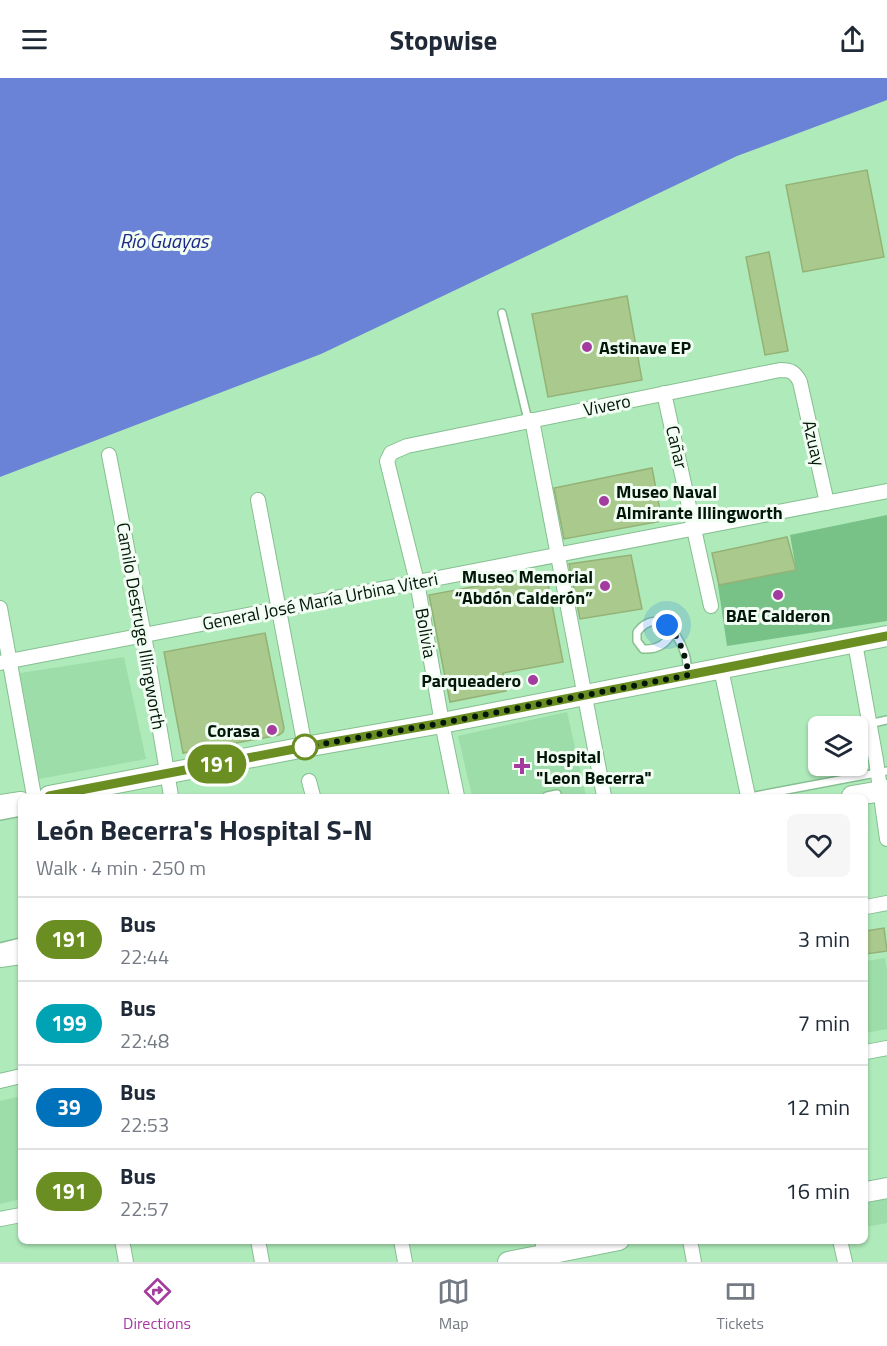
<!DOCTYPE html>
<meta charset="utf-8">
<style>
:root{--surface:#fff;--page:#f6f6f7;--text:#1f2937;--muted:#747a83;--line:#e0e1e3;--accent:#a43b9e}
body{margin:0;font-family:"Titillium Web",sans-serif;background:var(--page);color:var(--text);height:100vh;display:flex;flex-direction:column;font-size:22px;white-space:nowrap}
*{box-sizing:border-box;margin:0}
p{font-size:20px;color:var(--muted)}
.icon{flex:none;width:33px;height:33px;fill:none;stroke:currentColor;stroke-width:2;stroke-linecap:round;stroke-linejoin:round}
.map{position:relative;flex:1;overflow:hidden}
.panel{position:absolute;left:18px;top:716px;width:850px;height:450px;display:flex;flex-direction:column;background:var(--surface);border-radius:9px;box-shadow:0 2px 4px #0004}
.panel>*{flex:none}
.badge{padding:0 12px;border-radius:20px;font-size:21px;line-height:39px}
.fabs{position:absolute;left:808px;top:638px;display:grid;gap:12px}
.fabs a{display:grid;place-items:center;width:60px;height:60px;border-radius:9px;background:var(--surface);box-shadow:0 2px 4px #0004;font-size:30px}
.you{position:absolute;width:30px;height:30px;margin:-15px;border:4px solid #fff;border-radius:50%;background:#1a73e8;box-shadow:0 0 0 9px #1a73e833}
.map>.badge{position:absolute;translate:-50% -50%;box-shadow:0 0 0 3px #fff}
.round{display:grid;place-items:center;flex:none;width:63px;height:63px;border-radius:9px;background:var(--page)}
.overview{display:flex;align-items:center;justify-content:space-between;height:102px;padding:0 18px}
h1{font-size:28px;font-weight:700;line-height:45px}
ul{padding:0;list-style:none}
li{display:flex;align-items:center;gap:18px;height:84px;padding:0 18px;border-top:2px solid var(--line)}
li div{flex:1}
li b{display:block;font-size:22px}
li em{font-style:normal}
li .badge{min-width:66px;font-weight:700;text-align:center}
header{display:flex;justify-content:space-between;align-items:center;height:78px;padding:0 18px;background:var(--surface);font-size:27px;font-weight:700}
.menu{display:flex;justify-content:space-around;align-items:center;height:84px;border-top:2px solid var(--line);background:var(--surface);font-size:16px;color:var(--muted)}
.menu a{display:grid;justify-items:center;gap:3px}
.menu .selected{color:var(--accent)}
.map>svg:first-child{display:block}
.built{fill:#9ddda9}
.green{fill:#78c288}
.water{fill:#6a83d6}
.building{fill:#aac98c;stroke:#94b276;stroke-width:1.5}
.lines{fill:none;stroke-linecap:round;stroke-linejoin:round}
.lane-casing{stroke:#86bf91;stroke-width:10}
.street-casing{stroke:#86bf91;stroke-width:16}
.secondary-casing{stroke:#86bf91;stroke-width:22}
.lane{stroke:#fff;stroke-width:7}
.street{stroke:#fff;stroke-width:14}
.secondary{stroke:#fff;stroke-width:20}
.line-casing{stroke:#fff;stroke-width:14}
.line{stroke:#6b8e23;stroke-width:9}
.walk{stroke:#021707;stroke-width:6;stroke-dasharray:0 10.8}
.poi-dot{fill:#a43b9e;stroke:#f2fdf3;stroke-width:2}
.stop-dot{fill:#fff;stroke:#6b8e23;stroke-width:3}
.labels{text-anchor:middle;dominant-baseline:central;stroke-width:6;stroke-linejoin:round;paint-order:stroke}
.poi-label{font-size:18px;font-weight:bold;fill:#021707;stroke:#f2fdf3;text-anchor:start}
.street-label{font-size:18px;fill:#021707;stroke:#f2fdf3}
.water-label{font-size:20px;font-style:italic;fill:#1d2889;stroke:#f2fdf3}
</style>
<header><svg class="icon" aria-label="menu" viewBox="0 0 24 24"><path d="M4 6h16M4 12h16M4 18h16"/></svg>Stopwise<svg class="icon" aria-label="share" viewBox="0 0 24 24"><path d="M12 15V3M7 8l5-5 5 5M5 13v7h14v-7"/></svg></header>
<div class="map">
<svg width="887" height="1184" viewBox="0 0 887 1184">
<rect width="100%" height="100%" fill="#afeaba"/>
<path class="built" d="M124 579 146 681 39 701 20 595Z
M567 634 586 718H472L458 658Z
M885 880 887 892V951L866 955V883Z
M21 1018V1121L0 1126V1023Z
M887 1121V1145L866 1149V1125Z"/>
<path class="green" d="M887 437V543L727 568 718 507 796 492 790 457Z"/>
<path class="water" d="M0 0H887V22L737 78 321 276 0 399Z"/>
<path class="building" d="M867 92 884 179 803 194 786 107Z
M769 174 788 273 765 277 746 179Z
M627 218 642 302 548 319 532 236Z
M652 390 662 443 564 461 554 410Z
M787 459 796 492 719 507 712 475Z
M631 477 642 531 580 541 569 486Z
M546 495 563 584 503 595 506 613 450 624 429 517Z
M265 555 284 650 283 654 279 657 183 675 164 574Z
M884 850 887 873 866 876V853Z"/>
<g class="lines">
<g class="lane-casing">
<path id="lane" d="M502 235 528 342
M673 553C667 566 657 572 643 571L637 563V554C657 529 678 554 685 576 687 581 687 588 688 595
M869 646 887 642
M547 718 557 716V718
M755 718 887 693
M0 738 21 734
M0 869 21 864"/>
</g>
<g class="street-casing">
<path id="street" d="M664 315 711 528
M532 342 604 718
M109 377 144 557 171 718
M258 422 305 669
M0 530 34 718
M855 565 876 682 887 761
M0 585 887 413
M721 591 748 718
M309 703 313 718
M457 718 442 645 417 504 387 383 391 375 407 368 780 292C791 292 795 294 800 304L827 425
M866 829 887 825
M866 974 887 970
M0 1003 21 998
M0 1141 21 1137
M122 1162 126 1184
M258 1162 262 1184
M401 1162 405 1184
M542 1162 547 1184
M690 1162 694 1184
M840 1162 845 1184"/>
</g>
<g class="secondary-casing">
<path id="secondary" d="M49 718 305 669 442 645 887 558
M852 718 887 712
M0 727 21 724
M0 879 21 876
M866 1114 887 1110
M508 1184 619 1162"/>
</g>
<use href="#lane" class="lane"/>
<use href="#street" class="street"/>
<use href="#secondary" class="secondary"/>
</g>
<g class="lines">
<g class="line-casing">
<path id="line" d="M49 718 305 669 442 645 887 558"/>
</g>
<use href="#line" class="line"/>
<path class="walk" d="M305 669 442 645 689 597C685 578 681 561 667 547"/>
</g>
<g class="poi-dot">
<circle cx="587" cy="269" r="6"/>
<circle cx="604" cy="423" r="6"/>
<circle cx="605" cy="508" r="6"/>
<circle cx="778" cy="517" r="6"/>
<circle cx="533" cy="602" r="6"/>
<circle cx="272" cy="652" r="6"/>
<path d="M519 679h6v6h6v6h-6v6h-6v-6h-6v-6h6z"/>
</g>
<circle class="stop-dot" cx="305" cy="669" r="12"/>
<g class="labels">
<g class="poi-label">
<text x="599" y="269">Astinave EP</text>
<text x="616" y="413">Museo Naval<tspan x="616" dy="21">Almirante Illingworth</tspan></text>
<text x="593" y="498" text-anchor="end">Museo Memorial<tspan x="593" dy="21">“Abdón Calderón”</tspan></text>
<text x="778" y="537" text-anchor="middle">BAE Calderon</text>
<text x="521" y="602" text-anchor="end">Parqueadero</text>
<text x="260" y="652" text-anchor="end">Corasa</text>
<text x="536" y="678">Hospital<tspan x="536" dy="21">"Leon Becerra"</tspan></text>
</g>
<g class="street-label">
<text transform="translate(607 327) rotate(-12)">Vivero</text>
<text transform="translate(814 365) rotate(77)">Azuay</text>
<text transform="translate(677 369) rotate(77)">Cañar</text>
<text transform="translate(320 523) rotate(-11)">General José María Urbina Viteri</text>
<text transform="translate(141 548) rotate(80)">Camilo Destruge Illingworth</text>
<text transform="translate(426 555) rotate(80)">Bolivia</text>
</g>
<g class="water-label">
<text x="164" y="162">Río Guayas</text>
</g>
</g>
</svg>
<div class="fabs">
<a><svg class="icon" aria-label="layers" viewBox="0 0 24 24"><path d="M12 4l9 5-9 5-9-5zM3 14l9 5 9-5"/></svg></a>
</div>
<div class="you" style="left:667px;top:547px"></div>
<b class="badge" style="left:217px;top:686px;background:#6b8e23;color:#fff">191</b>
<section class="panel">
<div class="overview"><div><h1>León Becerra's Hospital S-N</h1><p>Walk · 4 min · 250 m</p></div><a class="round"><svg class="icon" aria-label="heart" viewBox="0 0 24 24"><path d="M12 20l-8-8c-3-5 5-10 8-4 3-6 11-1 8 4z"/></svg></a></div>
<ul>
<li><span class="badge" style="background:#6b8e23;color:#fff">191</span><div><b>Bus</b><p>22:44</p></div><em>3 min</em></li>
<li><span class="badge" style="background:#00a3b4;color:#fff">199</span><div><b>Bus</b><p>22:48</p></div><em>7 min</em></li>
<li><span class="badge" style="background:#0072bc;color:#fff">39</span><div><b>Bus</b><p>22:53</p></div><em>12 min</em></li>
<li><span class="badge" style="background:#6b8e23;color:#fff">191</span><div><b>Bus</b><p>22:57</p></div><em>16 min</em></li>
</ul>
</section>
</div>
<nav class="menu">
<a class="selected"><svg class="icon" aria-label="directions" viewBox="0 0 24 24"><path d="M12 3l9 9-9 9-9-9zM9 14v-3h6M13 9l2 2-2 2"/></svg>Directions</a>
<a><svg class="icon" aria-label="map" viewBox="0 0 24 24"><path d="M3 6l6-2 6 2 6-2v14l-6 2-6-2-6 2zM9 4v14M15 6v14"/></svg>Map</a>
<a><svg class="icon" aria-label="tickets" viewBox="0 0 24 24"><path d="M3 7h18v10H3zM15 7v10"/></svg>Tickets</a>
</nav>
